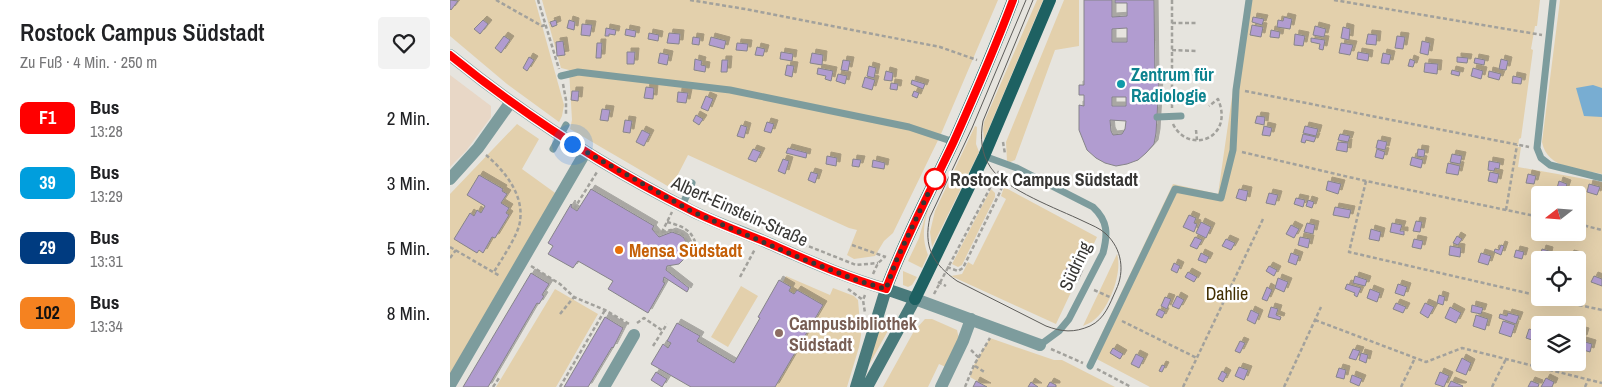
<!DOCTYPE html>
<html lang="de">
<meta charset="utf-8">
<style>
:root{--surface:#fff;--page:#f2f2f2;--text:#202124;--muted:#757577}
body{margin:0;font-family:"Archivo Narrow",sans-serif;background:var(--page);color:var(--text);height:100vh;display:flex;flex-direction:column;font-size:19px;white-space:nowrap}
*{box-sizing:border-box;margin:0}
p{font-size:16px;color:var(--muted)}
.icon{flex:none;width:28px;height:28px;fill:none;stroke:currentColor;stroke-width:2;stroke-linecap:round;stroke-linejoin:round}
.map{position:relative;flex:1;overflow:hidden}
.sheet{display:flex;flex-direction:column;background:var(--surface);width:450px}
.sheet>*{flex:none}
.badge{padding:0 10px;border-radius:8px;font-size:18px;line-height:32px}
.needle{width:32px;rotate:253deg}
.fabs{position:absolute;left:1081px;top:186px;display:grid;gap:10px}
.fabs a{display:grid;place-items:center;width:55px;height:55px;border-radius:5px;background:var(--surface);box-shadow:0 5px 20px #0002;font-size:25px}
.you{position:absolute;width:25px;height:25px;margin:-12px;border:4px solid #fff;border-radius:50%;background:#1a73e8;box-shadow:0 0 0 8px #1a73e833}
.map>.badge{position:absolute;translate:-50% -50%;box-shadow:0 0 0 2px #fff}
.round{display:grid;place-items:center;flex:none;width:52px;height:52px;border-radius:5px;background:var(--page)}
.headline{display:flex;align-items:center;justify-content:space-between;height:85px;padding:0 20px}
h1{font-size:24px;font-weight:600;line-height:38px}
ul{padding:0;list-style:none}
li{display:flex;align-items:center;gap:15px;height:65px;padding:0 20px}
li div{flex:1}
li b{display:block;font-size:19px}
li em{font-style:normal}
li .badge{min-width:55px;font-weight:700;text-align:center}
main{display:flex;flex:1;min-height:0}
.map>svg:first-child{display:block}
.education{fill:#e8d7c6}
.green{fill:#e3d0ac;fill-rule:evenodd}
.water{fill:#78add2}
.building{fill:#b19cd0;stroke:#868489;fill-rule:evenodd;filter:url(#shadow)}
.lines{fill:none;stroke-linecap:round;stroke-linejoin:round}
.path{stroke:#a2a19c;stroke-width:2.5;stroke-dasharray:4 2.5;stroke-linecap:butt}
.service{stroke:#7d9c9d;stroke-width:7}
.minor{stroke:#7d9c9d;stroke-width:12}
.secondary{stroke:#497a7b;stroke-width:12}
.primary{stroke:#1e6162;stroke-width:12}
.tram{stroke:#5d5c59;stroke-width:1}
.line-casing{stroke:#fff;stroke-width:11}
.line{stroke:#f00;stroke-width:8}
.walk{stroke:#373634;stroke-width:5;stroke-dasharray:0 9}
.culture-dot{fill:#0f9aa8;stroke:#fff;stroke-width:2}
.stop-dot{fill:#fff;stroke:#f00;stroke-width:2.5}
.food-dot{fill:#e8710a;stroke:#fff;stroke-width:2}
.education-dot{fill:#8d6e63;stroke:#fff;stroke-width:2}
.labels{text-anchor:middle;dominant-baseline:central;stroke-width:5;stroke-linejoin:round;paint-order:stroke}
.culture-label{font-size:18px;font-weight:bold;fill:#0d838f;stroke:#fff;text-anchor:start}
.stop-label{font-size:18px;font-weight:bold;fill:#373634;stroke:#fff;text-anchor:start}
.street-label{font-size:18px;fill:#373634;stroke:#fff}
.food-label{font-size:18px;font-weight:bold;fill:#c56008;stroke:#fff;text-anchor:start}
.park-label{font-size:18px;fill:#422f02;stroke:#fff}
.education-label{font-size:18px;font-weight:bold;fill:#785e54;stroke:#fff;text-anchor:start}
</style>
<main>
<section class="sheet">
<div class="headline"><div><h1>Rostock Campus Südstadt</h1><p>Zu Fuß · 4 Min. · 250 m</p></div><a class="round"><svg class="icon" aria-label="heart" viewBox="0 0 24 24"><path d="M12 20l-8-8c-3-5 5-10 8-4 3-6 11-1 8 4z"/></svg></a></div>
<ul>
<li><span class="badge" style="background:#f00;color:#fff">F1</span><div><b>Bus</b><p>13:28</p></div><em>2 Min.</em></li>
<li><span class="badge" style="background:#009edd;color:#fff">39</span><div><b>Bus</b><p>13:29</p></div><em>3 Min.</em></li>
<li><span class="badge" style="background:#003b80;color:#fff">29</span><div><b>Bus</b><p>13:31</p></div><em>5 Min.</em></li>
<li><span class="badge" style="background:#f58220;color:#111">102</span><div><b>Bus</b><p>13:34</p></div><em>8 Min.</em></li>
</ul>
</section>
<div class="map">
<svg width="1152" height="387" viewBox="0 0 1152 387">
<defs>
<filter id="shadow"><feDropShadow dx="4" dy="-4" stdDeviation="0" flood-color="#0004"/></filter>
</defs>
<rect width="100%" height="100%" fill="#e6e4de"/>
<path class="education" d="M0 75 41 106V117L16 151 0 167Z"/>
<path class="green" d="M0 0H85L114 105 112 116 109 122 57 84 0 36Z
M92 0H548L491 134 443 233 434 241 425 256 404 259 397 255 407 230 399 228 238 155 221 188 120 129 122 120 119 70 111 68Z
M587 0H593L534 140 533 130 534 122Z
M614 0H629V46L605 50 565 160 560 162 557 161 556 142Z
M796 0H1090L1087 26H1085L1081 49 1083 50 1071 138 1069 139 1068 147H1071L1068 167 1152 182V387H700L641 356 723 184 768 194ZM1090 195H1128V232H1090ZM1090 260H1128V298H1090ZM1090 325H1128V362H1090Z
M1110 0H1152V174C1130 169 1097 169 1092 142Z
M67 124 89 139 72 169 108 195 0 376V194Z
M525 126 527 127 526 144 529 152 482 247 480 232 485 211Z
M554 187 647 237 606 324 501 276 512 274 518 262 523 265 556 199 551 196Z
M541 189 545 193V197L512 265 508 267 502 264Z
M477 210H478C473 226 472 240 478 255L472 268 458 261 469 238Z
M667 254C673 272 659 309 644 320 641 323 636 324 633 326Z
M453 271 467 277 462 285 458 287 453 285Z
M336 276 380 295 383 288 404 296 408 300 411 335 409 347 397 387H325L373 306 347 290 344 294 339 291 341 287 333 282Z
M291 286 308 296 278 347 261 337Z
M105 289 148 314 106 387H46Z
M475 319H482L507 330 509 339 498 368 489 364 478 387H433L464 331Z
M430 322 440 327 419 365Z
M540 338 604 360H612L665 387H537L520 377 524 365Z"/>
<path class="water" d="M1143 85 1152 88V117L1134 116 1126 88Z"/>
<path class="building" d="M0 0 8 1 1 10 0 9Z
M634 0H662V17L677 16V3H665V0H704L705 82H709L706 133 704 144 696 153 688 160 677 164 666 166 655 163 646 158 637 150 629 130V105L634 106V95H629V85H634ZM677 28V42H662V29ZM662 97H676V106H662ZM660 120 676 121 675 129 672 134 663 135 661 131Z
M803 17 814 19 812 25 802 22Z
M834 17 842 19 840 29 827 27 828 20 833 21Z
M33 20 38 24 30 34 24 29Z
M106 20 107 25 102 27 100 22Z
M119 20 125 22 124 30 117 28Z
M132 24 142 25 140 36 131 35Z
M802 25 813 27 811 37 800 35Z
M865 26 876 29 874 37 863 35Z
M893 27 900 29 899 40 891 38Z
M156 28 166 30 165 35 159 34V36H155Z
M176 29 186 31 185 37 175 35Z
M821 30 830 32 829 38 820 37Z
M199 33 209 35 208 41 198 39Z
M219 33 230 34 229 44 217 43Z
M845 34 855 36 853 46 844 45Z
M918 34 927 35 926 45 916 44Z
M54 36 60 40 51 53 45 48Z
M947 36 955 37 953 49 945 48Z
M243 37 250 38 249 45 242 44Z
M261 37 276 41 274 49 259 45Z
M861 38 875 40 873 50 869 49 870 44 861 42Z
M113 41 115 55 107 56 106 42Z
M972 41 980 43 978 55 970 53Z
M147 43H152L151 58H146Z
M287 43 298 44 297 51 286 50Z
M891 43 903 45 900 55 889 53Z
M307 47 315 49 313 56 305 55Z
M177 52H185L184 64H177Z
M331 52 343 54 342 61 330 59Z
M908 52 919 54 918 61 907 59Z
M210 53 219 55 217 65 208 63Z
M362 53 373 55 372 65 360 63Z
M933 53 941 55 939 64 931 63Z
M79 57 84 60 77 71 73 68Z
M1007 57 1018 58 1017 63 1007 62Z
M1025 58 1035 60 1034 65 1024 63Z
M245 59 252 61 251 65 256 66 255 72 244 70Z
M960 59 965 61 963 67 958 66Z
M1051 59 1058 61 1056 70 1049 69Z
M272 60H278L277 72H271Z
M393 60 400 61 398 71 391 70Z
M975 63 988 64 987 74 974 72Z
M337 65 344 66 342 77 335 75Z
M419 66 426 68 424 78 417 76Z
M368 68 383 71 381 81 375 79 376 76 367 74Z
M1023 68 1033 71 1031 79 1021 76Z
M1002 70 1010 72 1009 76 1001 74Z
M436 71 443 73 442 81 434 80Z
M1039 71 1051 74 1049 80 1038 77Z
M388 74 397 76 395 84 386 81Z
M1063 76 1072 78 1071 84 1062 83Z
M415 77 425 80 422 90 412 87Z
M462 80 475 84 473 89 461 84Z
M441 83 448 84 447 90 440 89Z
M196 87 204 88 203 99 194 98Z
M122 91H129L128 101 121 100Z
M464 91 469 93 467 98 462 96Z
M228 92 238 93 236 103 227 102Z
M256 96 263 99 258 111 251 108Z
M152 109 160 110 158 121 150 120Z
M246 115 253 119 249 125 243 121Z
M807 116 815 117 814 125 805 123Z
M175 120 182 121 180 133 173 132Z
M317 122 324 124 321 133 314 131Z
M291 125 297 127 294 138 287 136Z
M814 126 822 128 820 136 812 135Z
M855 126 868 129 866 136 853 133Z
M192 130 200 134 194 146 186 142Z
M853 134 866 137 864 142 856 140 855 143 851 142Z
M890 134 900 136 898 142 888 140Z
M928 140 937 142 935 150 926 148Z
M888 142 898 143 897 152 886 150Z
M338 148 357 153 356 158 336 153Z
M303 149 311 152 306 162 298 159Z
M927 149 935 152 933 159 925 157Z
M968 149 975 150 974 157 967 156Z
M1002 154 1012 156 1010 164 1000 162Z
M377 156 387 158 386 166 376 164Z
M962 157 973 160 971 168 960 165Z
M333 159 339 161 335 174 328 171Z
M403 159 411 160 409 167 402 166Z
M423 160 435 163 434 169 422 167Z
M1039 161 1050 163 1049 169 1045 168 1044 171 1038 170Z
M998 163 1010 166 1008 175 996 173Z
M361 172 368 174 365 183 358 180Z
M1040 172 1049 174 1047 183 1038 181Z
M1078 174 1086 176 1084 184 1076 183Z
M29 175 53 189 52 191 57 194 51 203 59 208 56 213 59 215 45 238 42 237 33 253 29 250 27 253 4 239 20 213 24 216 27 210 31 213 35 206 17 195Z
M878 181 891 184 888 194 876 190Z
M1109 181 1117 184 1115 190 1107 188Z
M1139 184 1150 187 1147 195 1137 192Z
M141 189 204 226 202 229 209 237 222 232 230 235 234 238 238 246 236 257 229 264 217 266 216 270 239 288 237 292 214 277 213 282 215 283 198 313 158 289 163 281 128 261 123 268 98 254 103 246 98 243 121 204 122 205 121 207 127 211Z
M789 189 798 191 796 201 786 198Z
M819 193 828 195 825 205 816 203Z
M846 198 855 200 853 207 844 204Z
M858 200 864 202 862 208 856 206Z
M885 207 901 210 899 218 883 215Z
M739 215 746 218 744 223 747 224 744 232 733 227Z
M966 221 972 222 970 232 963 231Z
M751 222 761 227 756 238 746 233Z
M857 223 865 225 863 234 854 232Z
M942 223 952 225 950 231H954V235L940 232Z
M841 225 849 229 844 238 836 234Z
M921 229 931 232 929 241 919 239Z
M1007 236 1012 239 1008 245 1003 243Z
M745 237 752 240 747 249 740 246Z
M850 237 860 239 858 248 848 245Z
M776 239 785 243 781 250 772 246Z
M964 239 973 241 971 249 962 247Z
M1051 245 1054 246 1051 255 1044 252 1045 249 1049 250Z
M1000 246 1011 248 1010 257 999 255Z
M1092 249 1099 251 1097 260H1089Z
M1066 250 1074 252 1072 259 1064 257Z
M751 253 759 257 756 263 748 260Z
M841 253 849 256 846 265 838 262Z
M1031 253 1041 256 1038 265 1028 262Z
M1120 254 1131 257 1128 266V260H1118Z
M724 263 730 266 727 273 721 270Z
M819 266 827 270 824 276 816 271Z
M617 268 629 274 624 285 612 278Z
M738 272 747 277 744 282 735 277Z
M81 273 99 284 92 295 94 296 89 304 87 303 38 387H13Z
M905 276 917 280 915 286 903 283Z
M1144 276 1152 279V286L1141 282Z
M828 278 838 282 834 292 825 288Z
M329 280 341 287 339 291 344 294 347 290 373 305 325 387H241L201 364 213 344 218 348 221 343 217 341 227 323 250 336 247 341 284 363 310 318 308 317Z
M897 284 911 288 907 297 904 295 905 293 895 289Z
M948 284 957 287 954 296 945 293Z
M817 287 822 290 817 301 812 299Z
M920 289 930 293 927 302 917 298Z
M989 295 995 297 993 305 987 303Z
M727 296 734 300 729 309 722 306Z
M715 297 721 299 717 309 711 306Z
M946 303 956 307 953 313 943 309Z
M975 303 984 307 978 318 970 313Z
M1022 305 1033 308 1031 314 1021 312Z
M821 307 828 309 826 315 831 317 830 320 818 317Z
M1000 307 1011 313 1006 323 995 318Z
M709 309 715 312 712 318 706 315Z
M801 310 809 314 805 324 797 320Z
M1058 313 1069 316 1066 324 1049 318 1050 314 1057 316Z
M1026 315 1038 319 1035 330 1023 326Z
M155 317 173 328 163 348 162 347 138 387H114Z
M1053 321 1065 325 1061 337 1049 333Z
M1090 321 1102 324 1101 325H1090V329L1088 328Z
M1079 329 1090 332 1088 342 1076 338Z
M1128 330 1135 332 1133 339 1128 338Z
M790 341 795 343 790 353 785 351Z
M1132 341 1142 344 1140 352 1130 349Z
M663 348 673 354 670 359 660 353Z
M903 349 910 351 906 360 899 358Z
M911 353 918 355 916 363 909 360Z
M686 354 694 358 689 368 681 364Z
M1012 358 1021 363 1016 375 1006 371Z
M712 365 715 366 712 372 709 371Z
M789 367 798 370 794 380 785 376Z
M889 368 896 370 894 379 886 377Z
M772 371 777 374 773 382 768 379Z
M206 372 217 379 212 387 201 380Z
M990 372 999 376 994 387 985 384Z
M902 375 912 379 909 386 900 382Z
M1096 378 1104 382 1102 387H1091Z
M526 381 537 387H523Z
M1001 381 1013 386 1012 387H998Z
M1081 381 1089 384 1088 387H1078Z
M581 382 588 387H578Z
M600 382 606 385V387H597Z"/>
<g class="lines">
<path class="path" d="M46 0 92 26 95 25
M88 0 109 69
M240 0 295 9 490 47 527 60
M884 0 1092 35
M722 23H746
M722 50 746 51
M722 74H746
M113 84 116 100V116
M795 91 1079 147
M722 108V0
M723 124C738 155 785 139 768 99L759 106
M746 130 747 140
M553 142 555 154
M792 152 916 181 1090 217
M36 155C55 171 74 195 70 221 69 234 51 260 44 272
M547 175 559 178
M916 181 899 252 1090 296
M124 209 147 172
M1056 210 1067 145
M217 222C236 227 245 232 247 252
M1128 224 1152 230
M205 232H212L222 212
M212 232 221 230 232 234 240 245 241 252
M353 244 406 265 428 263
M402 245 436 257
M0 247 50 276
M0 258 6 250
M81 266 110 284 124 297 155 310 179 324
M497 267 508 271 513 268 549 194 552 187 544 180
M423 274 428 263 434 258
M290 277 305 249
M488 282 496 286
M398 289 413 300
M644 290 662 298
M484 294 549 171
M415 295 413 300 415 313
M1097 298 1152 310
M110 314 124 297
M865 320 976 362 1012 348 1152 383
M672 321 747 358
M187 323 194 318 213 331
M203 346 217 324
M601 349 633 363
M521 350 529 358
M525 366 536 373
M647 369 681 387
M43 387 49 378
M110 387 155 310
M515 387 524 365 540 338
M733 387 813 219
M834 387 871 307
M951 387 965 358
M1042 387 1056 359
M1135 387 1138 380"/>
<path class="service" d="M1103 0 1087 148 1091 158 1100 165 1152 178
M111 76 128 72 280 90 459 127 504 142
M707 117 731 116
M103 149 116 125
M534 156 567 168 643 207C658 221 658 234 653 253L619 319 609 331 590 345
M232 206 242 183
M640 366 725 189 771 198 783 150 786 90 799 0"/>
<path class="minor" d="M0 55C75 116 156 168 242 211 266 223 291 231 316 242 355 259 394 277 436 289
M0 179 28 148 60 103
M465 299 590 345
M0 385 135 153
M154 387 184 335
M491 387 513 341 521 319"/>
<path class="secondary" d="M406 387 436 289 465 299 417 387"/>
<path class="primary" d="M436 289C455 238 481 190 504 141 525 94 545 47 563 0
M465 299 534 156 600 0"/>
<path class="tram" d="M576 0 522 128 480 217C473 247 483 264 507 281L596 326C612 332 624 333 640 326 655 319 660 303 666 290 675 271 672 249 656 234 650 228 641 225 633 221 608 209 556 190 541 168 531 154 530 137 533 121L583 0"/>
</g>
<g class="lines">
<g class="line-casing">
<path id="line" d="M0 55C75 116 156 168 242 211 266 223 291 232 316 242 355 259 394 277 436 289 455 238 481 190 504 141 525 94 545 48 563 0"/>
</g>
<use href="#line" class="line"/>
<path class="walk" d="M122 144 243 212 348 257 409 281 436 289 446 261 485 179"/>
</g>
<circle class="culture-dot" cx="671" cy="84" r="5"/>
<circle class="stop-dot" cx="485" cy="179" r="10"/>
<circle class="food-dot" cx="169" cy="250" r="5"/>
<circle class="education-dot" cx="329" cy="333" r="5"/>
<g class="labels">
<g class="culture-label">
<text x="681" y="74">Zentrum für<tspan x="681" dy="21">Radiologie</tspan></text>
</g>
<g class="stop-label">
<text x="500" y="179">Rostock Campus Südstadt</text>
</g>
<g class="street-label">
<text transform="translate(290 211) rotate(24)">Albert-Einstein-Straße</text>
<text transform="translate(625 266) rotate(-65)">Südring</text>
</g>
<g class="food-label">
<text x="179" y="250">Mensa Südstadt</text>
</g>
<g class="park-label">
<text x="777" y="293">Dahlie</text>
</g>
<g class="education-label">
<text x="339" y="323">Campusbibliothek<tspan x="339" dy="21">Südstadt</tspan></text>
</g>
</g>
</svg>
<div class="fabs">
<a><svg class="needle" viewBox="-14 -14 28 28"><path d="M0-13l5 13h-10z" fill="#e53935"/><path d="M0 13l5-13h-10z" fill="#757577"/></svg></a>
<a><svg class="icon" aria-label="locate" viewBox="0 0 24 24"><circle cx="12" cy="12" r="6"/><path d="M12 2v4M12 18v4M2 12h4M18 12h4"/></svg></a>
<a><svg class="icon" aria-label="layers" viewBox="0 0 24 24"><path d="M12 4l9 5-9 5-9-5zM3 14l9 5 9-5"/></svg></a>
</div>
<div class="you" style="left:122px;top:144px"></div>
</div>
</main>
